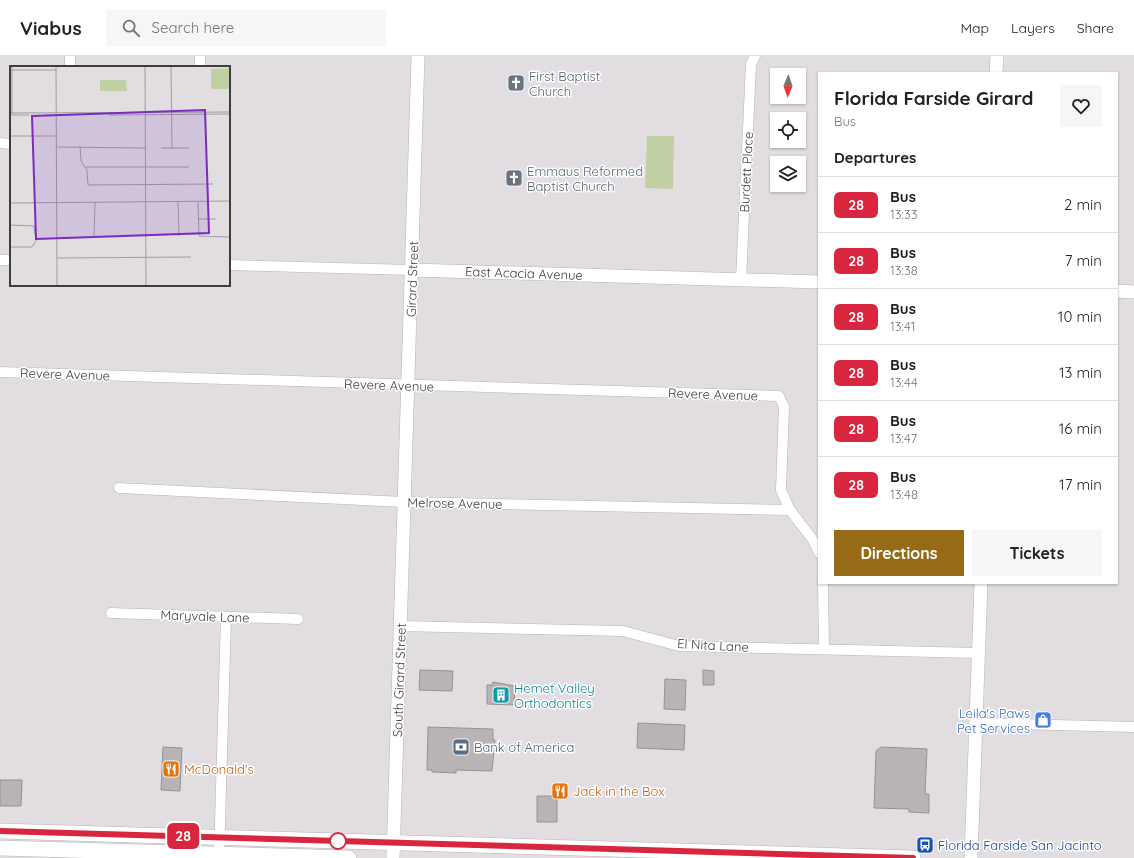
<!DOCTYPE html>
<style>
:root{--surface:#fff;--page:#f6f6f6;--text:#222;--muted:#767676;--line:#e0e0e0;--accent:#966a17}
body{margin:0;font-family:Quicksand,sans-serif;background:var(--page);color:var(--text);height:100vh;display:flex;flex-direction:column;font-size:15px;white-space:nowrap}
*{box-sizing:border-box;margin:0}
p{font-size:13px;color:var(--muted)}
.icon{flex:none;width:22px;height:22px;fill:none;stroke:currentColor;stroke-width:2;stroke-linecap:round;stroke-linejoin:round}
.map{position:relative;flex:1;overflow:hidden}
.sheet{position:absolute;left:818px;top:16px;width:300px;height:512px;display:flex;flex-direction:column;background:var(--surface);border-radius:0px;box-shadow:0 1px 3px #0004}
.sheet>*{flex:none}
.badge{padding:0 8px;border-radius:6px;font-size:14px;line-height:26px}
.needle{width:26px;rotate:182deg}
.fabs{position:absolute;left:770px;top:12px;display:grid;gap:8px}
.fabs a{display:grid;place-items:center;width:36px;height:36px;border-radius:0px;background:var(--surface);box-shadow:0 1px 3px #0004;font-size:20px}
.map>.badge{position:absolute;translate:-50% -50%;box-shadow:0 0 0 2px #fff}
h2{padding:0 16px;font-size:15px;line-height:36px}
.round{display:grid;place-items:center;flex:none;width:42px;height:42px;border-radius:0px;background:var(--page)}
.overview{display:flex;align-items:center;justify-content:space-between;height:68px;padding:0 16px}
h1{font-size:19px;font-weight:800;line-height:30px}
.action{display:flex;gap:8px;margin-top:auto;padding:8px 16px}
.action a{flex:1;height:46px;border-radius:0px;background:var(--accent);color:#fff;font-size:16px;font-weight:800;line-height:46px;text-align:center}
.action a+a{background:var(--page);color:var(--text)}
ul{padding:0;list-style:none}
li{display:flex;align-items:center;gap:12px;height:56px;padding:0 16px;border-top:1px solid var(--line)}
li div{flex:1}
li b{display:block;font-size:15px}
li em{font-style:normal}
li .badge{min-width:44px;font-weight:700;text-align:center}
header{display:flex;align-items:center;gap:24px;box-sizing:border-box;height:56px;padding:0 20px;background:var(--surface);border-bottom:1px solid var(--line)}
header strong{font-size:19px}
nav{display:flex;gap:22px;margin-inline-start:auto;font-size:14px}
.search{width:280px;height:36px;background:var(--page);display:flex;align-items:center;gap:10px;box-sizing:border-box;padding:0 14px;border-radius:0px;color:var(--muted);font-size:15px}
.map>svg:first-child{display:block}
.green{fill:#c0d0a4}
.building{fill:#b8b4b6;stroke:#969294}
.lines{fill:none;stroke-linecap:round;stroke-linejoin:round}
.street-casing{stroke:#b7b4b7;stroke-width:11}
.secondary-casing{stroke:#b7b4b7;stroke-width:14}
.primary-casing{stroke:#b7b4b7;stroke-width:16}
.street{stroke:#fff;stroke-width:10}
.secondary{stroke:#fff;stroke-width:13}
.primary{stroke:#fff;stroke-width:15}
.line-casing{stroke:#fff;stroke-width:9}
.line{stroke:#d7263d;stroke-width:6}
.stop-dot{fill:#fff;stroke:#d7263d;stroke-width:2}
.labels{text-anchor:middle;dominant-baseline:central;stroke-width:3;stroke-linejoin:round;paint-order:stroke}
.worship-label{font-size:13px;fill:#5b616d;stroke:#fff;text-anchor:start}
.street-label{font-size:13px;fill:#3e3c3e;stroke:#fff}
.culture-label{font-size:13px;fill:#0d838f;stroke:#fff;text-anchor:start}
.shop-label{font-size:13px;fill:#366cbe;stroke:#fff;text-anchor:end}
.service-label{font-size:13px;fill:#4e5e75;stroke:#fff;text-anchor:start}
.food-label{font-size:13px;fill:#c56008;stroke:#fff;text-anchor:start}
.transit-label{font-size:13px;fill:#164399;stroke:#fff;text-anchor:start}
.inset-road{fill:none;stroke:#a09da0;stroke-width:1}
.view{fill:#7b2cbf;fill-opacity:0.15;stroke:#7b2cbf;stroke-width:2}
.inset-edge{fill:none;stroke:#3e3c3e;stroke-width:2}
</style>
<header>
<strong>Viabus</strong>
<div class="search"><svg class="icon" aria-label="search" viewBox="0 0 24 24"><circle cx="10" cy="10" r="6"/><path d="M15 15l6 6"/></svg>Search here</div>
<nav><a>Map</a><a>Layers</a><a>Share</a></nav>
</header>
<div class="map">
<svg width="1134" height="802" viewBox="0 0 1134 802">
<rect width="100%" height="100%" fill="#e1dde1"/>
<path class="green" d="M647 80H674L673 133 645 132Z"/>
<path class="building" d="M420 614 453 615 452 635 419 634Z
M703 614 714 615V629H703Z
M665 623 686 624 685 654 664 653Z
M493 626 515 630 514 649 487 648V629H492Z
M638 667 685 669 684 694 637 692Z
M428 671 493 673V684H495L492 715 456 714V717L432 716V714H427Z
M163 691 182 692 180 735 161 734Z
M881 691 927 693 925 738H929V757L909 756V753L874 752 876 695Z
M0 724H22L21 750H0Z
M537 740H557V766H537Z"/>
<g class="lines">
<g class="street-casing">
<path id="street" d="M70 11V0
M200 11V0
M0 87 11 88
M0 204H11
M229 209 412 214
M741 224 751 8 755 0
M0 316 779 340 784 351 781 434 790 454 813 484 819 497
M119 432 404 446 790 454
M823 527 824 593
M111 557 298 563
M400 570 623 575 679 590 978 597
M976 667 1134 671
M219 802 226 561"/>
</g>
<g class="secondary-casing">
<path id="secondary" d="M996 17 997 0
M412 214 819 226
M1117 235 1134 236
M393 802 418 0
M971 802 981 527"/>
</g>
<g class="primary-casing">
<path id="primary" d="M0 775 913 802
M0 792 349 802"/>
</g>
<use href="#street" class="street"/>
<use href="#secondary" class="secondary"/>
<use href="#primary" class="primary"/>
</g>
<g class="lines">
<g class="line-casing">
<path id="line" d="M0 775 913 802"/>
</g>
<use href="#line" class="line"/>
</g>
<defs>
<g id="church-square" transform="scale(0.9)"><rect x="-9" y="-9" width="18" height="18" rx="4" fill="#6b7280" stroke="#fff"/><path d="M-1.2-6h2.4v3.5h3.3v2.4h-3.3V6h-2.4V-.1h-3.3v-2.4h3.3Z" fill="#fff"/></g>
<g id="building-square" transform="scale(0.9)"><rect x="-9" y="-9" width="18" height="18" rx="4" fill="#0f9aa8" stroke="#fff"/><path d="M-4-6H4V6H1V3H-1V6H-4ZM-2.5-4.3h1.7v1.8h-1.7ZM.8-4.3h1.7v1.8H.8ZM-2.5-1h1.7V.8h-1.7ZM.8-1h1.7V.8H.8Z" fill="#fff"/></g>
<g id="shop-square" transform="scale(0.9)"><rect x="-9" y="-9" width="18" height="18" rx="4" fill="#3f7fe0" stroke="#fff"/><path d="M-5-2.5h2.3a2.7 3.5 0 0 1 5.4 0H5L5.5 6h-11ZM-1.5-2.5h3a1.5 2.3 0 0 0-3 0Z" fill="#fff"/></g>
<g id="bank-square" transform="scale(0.9)"><rect x="-9" y="-9" width="18" height="18" rx="4" fill="#5c6f8a" stroke="#fff"/><path d="M-6-4H6V4H-6ZM0-2.3a2.3 2.3 0 1 0 0 4.6a2.3 2.3 0 1 0 0-4.6Z" fill="#fff"/></g>
<g id="restaurant-square" transform="scale(0.9)"><rect x="-9" y="-9" width="18" height="18" rx="4" fill="#e8710a" stroke="#fff"/><path d="M-5-6h1v4h1v-4h1v4h1v-4h1v5L-1.5 .5V6h-2V.5L-5-1ZM5-6V6H3V1.5H1.5Q1.5-4 5-6Z" fill="#fff"/></g>
<g id="bus-square" transform="scale(0.9)"><rect x="-9" y="-9" width="18" height="18" rx="4" fill="#1a4fb4" stroke="#fff"/><path d="M-5-6H5V4H4V6H2V4H-2V6H-4V4H-5ZM-3.5-4V0h7V-4ZM-3.5 1.2v1.5H-2V1.2ZM2 1.2v1.5H3.5V1.2Z" fill="#fff"/></g>
</defs>
<g fill-rule="evenodd">
<use href="#church-square" x="516" y="27"/>
<use href="#church-square" x="514" y="122"/>
<use href="#building-square" x="501" y="639"/>
<use href="#shop-square" x="1043" y="664"/>
<use href="#bank-square" x="461" y="691"/>
<use href="#restaurant-square" x="171" y="713"/>
<use href="#restaurant-square" x="560" y="735"/>
<use href="#bus-square" x="925" y="789"/>
</g>
<circle class="stop-dot" cx="338" cy="785" r="8"/>
<g class="labels">
<g class="worship-label">
<text x="529" y="20">First Baptist<tspan x="529" dy="15">Church</tspan></text>
<text x="527" y="115">Emmaus Reformed<tspan x="527" dy="15">Baptist Church</tspan></text>
</g>
<g class="street-label">
<text transform="translate(746 116) rotate(-87)">Burdett Place</text>
<text transform="translate(524 217) rotate(2)">East Acacia Avenue</text>
<text transform="translate(412 223) rotate(-88)">Girard Street</text>
<text transform="translate(65 318) rotate(2)">Revere Avenue</text>
<text transform="translate(389 329) rotate(2)">Revere Avenue</text>
<text transform="translate(713 338) rotate(2)">Revere Avenue</text>
<text transform="translate(455 447) rotate(1)">Melrose Avenue</text>
<text transform="translate(205 560) rotate(2)">Maryvale Lane</text>
<text transform="translate(713 589) rotate(3)">El Nita Lane</text>
<text transform="translate(399 624) rotate(-88)">South Girard Street</text>
</g>
<g class="culture-label">
<text x="514" y="632">Hemet Valley<tspan x="514" dy="15">Orthodontics</tspan></text>
</g>
<g class="shop-label">
<text x="1030" y="657">Leila's Paws<tspan x="1030" dy="15">Pet Services</tspan></text>
</g>
<g class="service-label">
<text x="474" y="691">Bank of America</text>
</g>
<g class="food-label">
<text x="184" y="713">McDonald's</text>
<text x="573" y="735">Jack in the Box</text>
</g>
<g class="transit-label">
<text x="938" y="789">Florida Farside San Jacinto</text>
</g>
</g>
<g transform="translate(10 10)">
<rect width="220" height="220" fill="#e1dde1"/>
<path d="M220 2V23H201V3ZM90 14H116L117 25H90Z" fill="#c0d0a4"/>
<path class="inset-road" d="M2 0V48M46 0 47 220M135 0 136 220M161 0 162 82M0 4H46M0 47 220 46M0 49H19M35 49H59M99 49 220 48M0 70H46M70 80 71 95 77 104 78 119 203 118M47 81 135 82M151 82H179M76 101H179M168 136 169 170M188 136 189 170 220 171M0 137 220 135M189 153H206M0 159 24 160 26 175 22 181H0M47 172 84 171 85 136M47 192 181 191"/>
<path class="view" d="M195 44 199 167 26 173 22 50Z"/>
<rect width="220" height="220" class="inset-edge"/>
</g>
</svg>
<div class="fabs">
<a><svg class="needle" viewBox="-14 -14 28 28"><path d="M0-13l5 13h-10z" fill="#e53935"/><path d="M0 13l5-13h-10z" fill="#767676"/></svg></a>
<a><svg class="icon" aria-label="locate" viewBox="0 0 24 24"><circle cx="12" cy="12" r="6"/><path d="M12 2v4M12 18v4M2 12h4M18 12h4"/></svg></a>
<a><svg class="icon" aria-label="layers" viewBox="0 0 24 24"><path d="M12 4l9 5-9 5-9-5zM3 14l9 5 9-5"/></svg></a>
</div>
<b class="badge" style="left:183px;top:780px;background:#d7263d;color:#fff">28</b>
<section class="sheet">
<div class="overview"><div><h1>Florida Farside Girard</h1><p>Bus</p></div><a class="round"><svg class="icon" aria-label="heart" viewBox="0 0 24 24"><path d="M12 20l-8-8c-3-5 5-10 8-4 3-6 11-1 8 4z"/></svg></a></div>
<h2>Departures</h2>
<ul>
<li><span class="badge" style="background:#d7263d;color:#fff">28</span><div><b>Bus</b><p>13:33</p></div><em>2 min</em></li>
<li><span class="badge" style="background:#d7263d;color:#fff">28</span><div><b>Bus</b><p>13:38</p></div><em>7 min</em></li>
<li><span class="badge" style="background:#d7263d;color:#fff">28</span><div><b>Bus</b><p>13:41</p></div><em>10 min</em></li>
<li><span class="badge" style="background:#d7263d;color:#fff">28</span><div><b>Bus</b><p>13:44</p></div><em>13 min</em></li>
<li><span class="badge" style="background:#d7263d;color:#fff">28</span><div><b>Bus</b><p>13:47</p></div><em>16 min</em></li>
<li><span class="badge" style="background:#d7263d;color:#fff">28</span><div><b>Bus</b><p>13:48</p></div><em>17 min</em></li>
</ul>
<div class="action"><a>Directions</a><a>Tickets</a></div>
</section>
</div>
